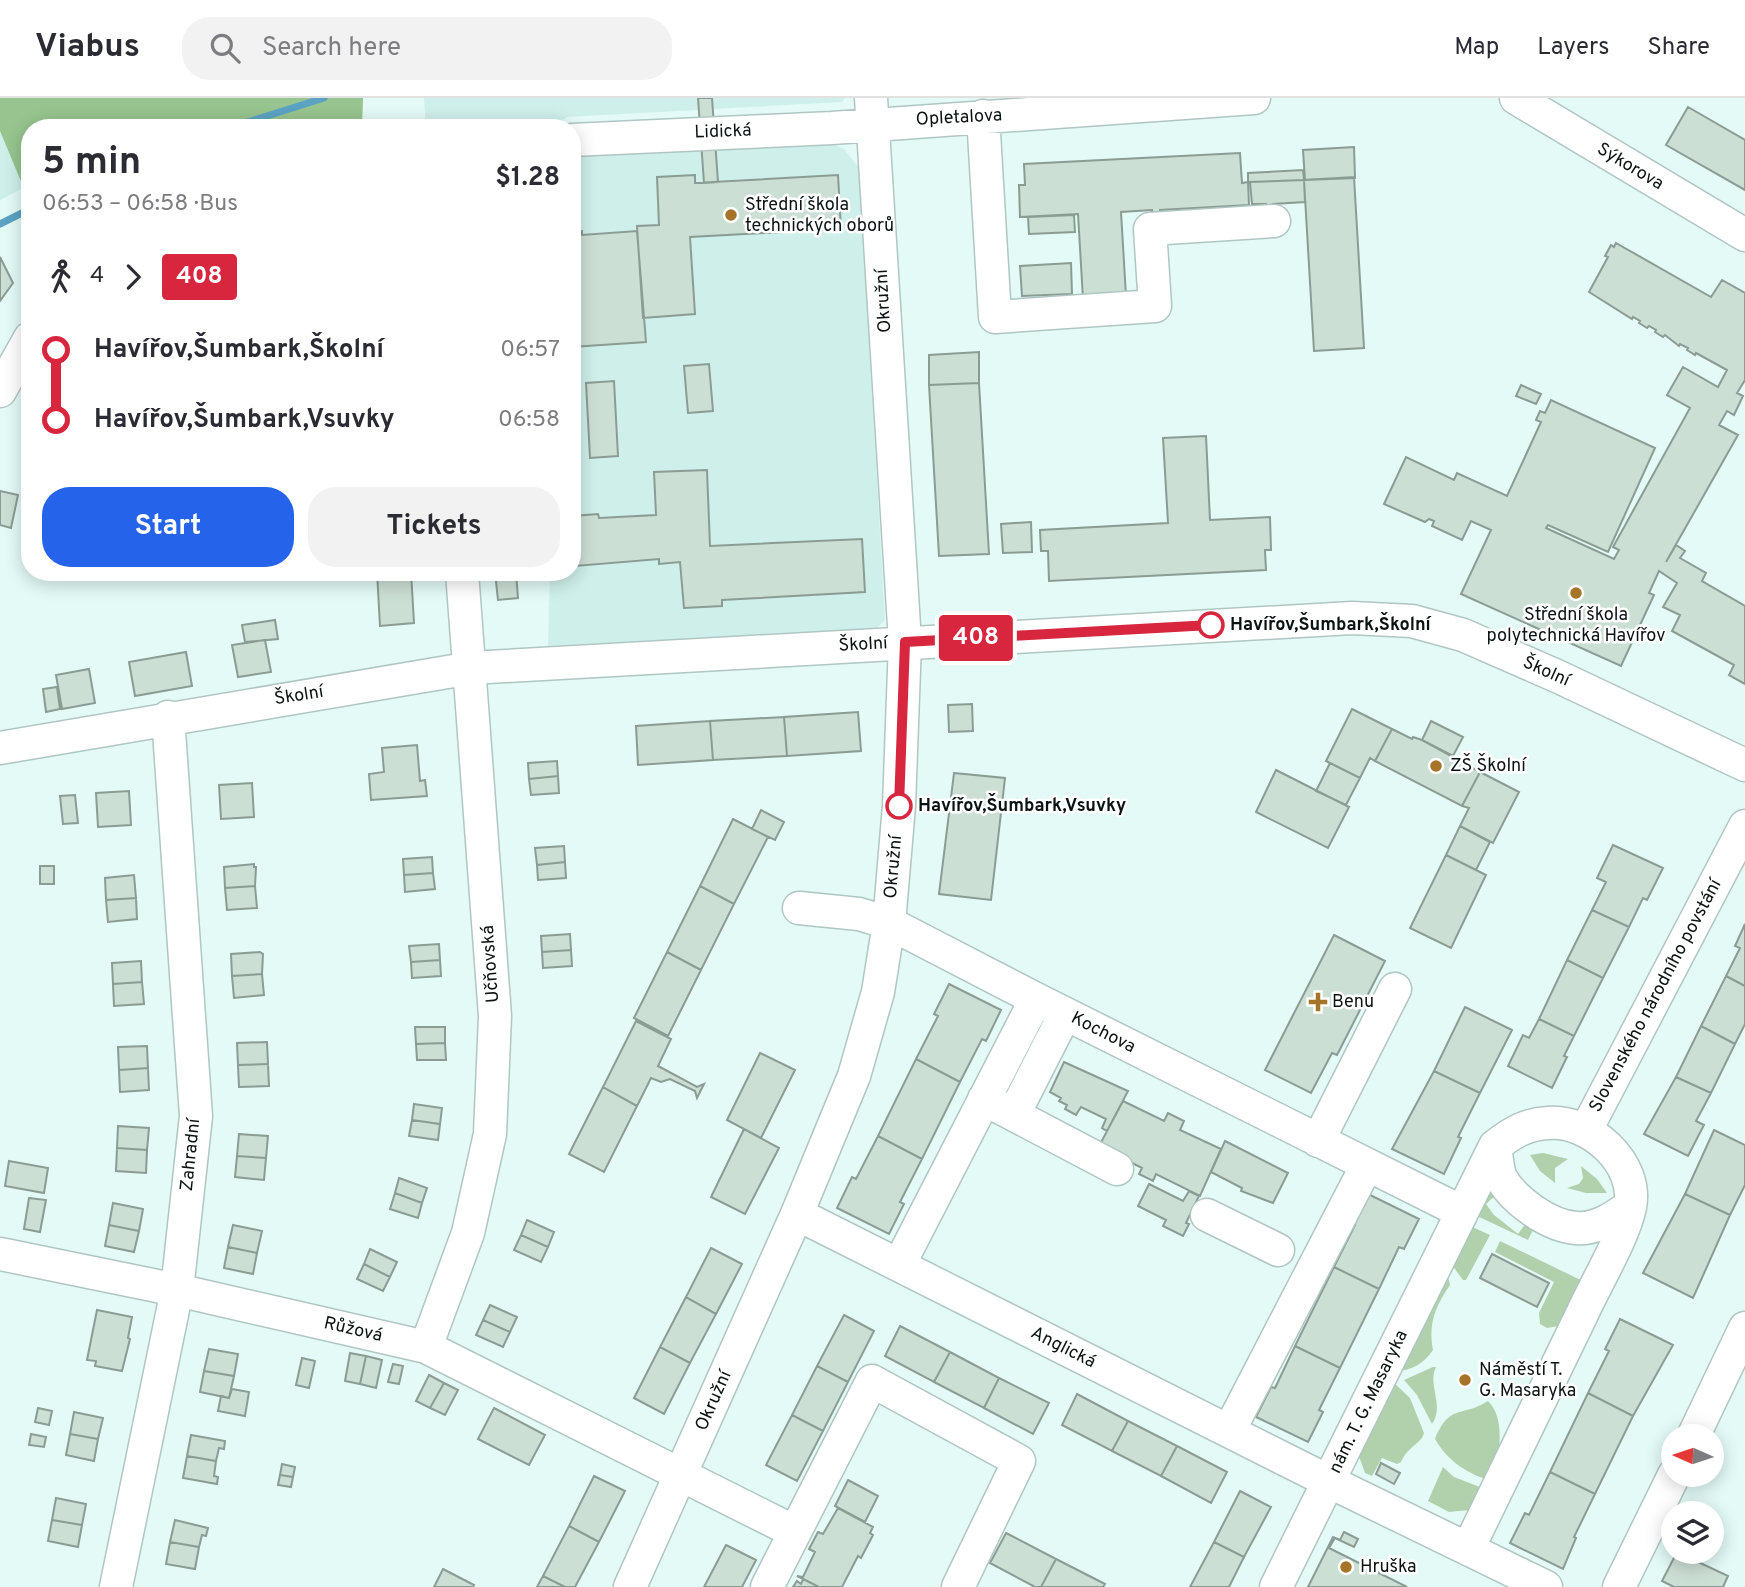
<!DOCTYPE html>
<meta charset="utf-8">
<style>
:root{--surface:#fff;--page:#f2f2f3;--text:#2b2b33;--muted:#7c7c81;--line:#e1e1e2;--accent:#2563eb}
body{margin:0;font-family:Overpass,sans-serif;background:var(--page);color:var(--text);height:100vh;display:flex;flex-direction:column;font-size:26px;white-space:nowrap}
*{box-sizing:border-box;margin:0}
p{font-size:23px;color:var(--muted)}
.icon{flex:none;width:38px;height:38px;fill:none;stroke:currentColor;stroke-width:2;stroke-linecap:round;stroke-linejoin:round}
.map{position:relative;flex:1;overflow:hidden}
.panel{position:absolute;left:21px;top:21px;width:560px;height:462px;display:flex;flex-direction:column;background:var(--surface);border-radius:28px;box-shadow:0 4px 18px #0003}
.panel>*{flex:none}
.badge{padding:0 14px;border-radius:5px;font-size:24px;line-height:46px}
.needle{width:46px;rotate:273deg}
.buttons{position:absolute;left:1661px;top:1326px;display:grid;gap:14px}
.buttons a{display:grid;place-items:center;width:63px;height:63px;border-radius:50%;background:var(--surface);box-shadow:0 4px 18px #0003;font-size:35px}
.map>.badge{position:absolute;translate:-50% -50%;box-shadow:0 0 0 4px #fff}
.legs{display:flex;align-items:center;gap:10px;height:77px;padding:0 21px;font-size:23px}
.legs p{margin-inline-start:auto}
.head{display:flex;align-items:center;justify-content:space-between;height:119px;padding:0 21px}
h1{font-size:38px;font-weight:700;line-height:52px}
.primary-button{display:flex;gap:14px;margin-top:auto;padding:14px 21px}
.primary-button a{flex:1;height:80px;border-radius:28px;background:var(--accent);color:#fff;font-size:28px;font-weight:700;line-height:80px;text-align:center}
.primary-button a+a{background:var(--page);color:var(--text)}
ul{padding:0 21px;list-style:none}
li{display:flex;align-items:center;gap:24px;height:70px;font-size:26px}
li i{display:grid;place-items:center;width:10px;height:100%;margin:0 9px;background:currentColor}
li i::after{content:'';width:18px;height:18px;margin:-9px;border:5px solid;border-radius:50%;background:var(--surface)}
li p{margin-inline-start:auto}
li:first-child i{background:linear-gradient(#0000 50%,currentColor 0)}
li:last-child i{background:linear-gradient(currentColor 50%,#0000 0)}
header{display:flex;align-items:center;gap:42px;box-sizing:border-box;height:98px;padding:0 35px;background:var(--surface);border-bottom:2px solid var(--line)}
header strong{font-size:33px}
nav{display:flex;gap:38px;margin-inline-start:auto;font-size:24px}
.search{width:490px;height:63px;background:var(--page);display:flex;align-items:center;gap:18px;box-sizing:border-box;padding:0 24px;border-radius:28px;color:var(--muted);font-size:26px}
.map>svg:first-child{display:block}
.built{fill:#cfefeb}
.green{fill:#b1d1ac}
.forest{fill:#97c48f}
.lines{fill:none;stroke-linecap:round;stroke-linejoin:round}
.stream{stroke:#5ba2c3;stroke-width:7}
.building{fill:#ccdfd5;stroke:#8a9c93;stroke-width:2}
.minor-casing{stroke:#b0c6c2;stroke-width:35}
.minor{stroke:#fff;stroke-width:32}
.line-1-casing{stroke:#fff;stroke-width:16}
.line-1{stroke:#d7263d;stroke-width:10}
.poi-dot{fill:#a57429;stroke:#fff;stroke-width:2.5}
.stop-1-dot{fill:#fff;stroke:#d7263d;stroke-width:3.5}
.labels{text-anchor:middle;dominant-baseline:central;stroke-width:5;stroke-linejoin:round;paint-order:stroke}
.street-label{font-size:18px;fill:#0b1312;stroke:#fff}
.poi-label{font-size:18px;fill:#0b1312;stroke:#fff;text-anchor:start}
.stop-label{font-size:18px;font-weight:bold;fill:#0b1312;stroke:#fff;text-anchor:start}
</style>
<header>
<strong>Viabus</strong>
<div class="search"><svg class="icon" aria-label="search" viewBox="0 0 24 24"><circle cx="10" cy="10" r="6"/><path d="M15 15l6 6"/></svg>Search here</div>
<nav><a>Map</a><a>Layers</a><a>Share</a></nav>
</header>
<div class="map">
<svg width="1745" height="1489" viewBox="0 0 1745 1489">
<rect width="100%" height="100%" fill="#e3faf6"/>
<path class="built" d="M424 0H845L842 4 567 19 555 27 507 30H426Z
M0 33 25 89 0 102Z
M822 42 844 51 859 70 885 522 877 530 548 548 550 474H572V57Z"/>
<path class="green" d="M1543 1055 1568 1061 1555 1070V1085L1540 1073 1530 1057Z
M1581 1068 1597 1081 1607 1095H1586L1567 1090 1579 1086 1583 1080Z
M1491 1090 1499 1094 1486 1106 1494 1117 1518 1136 1529 1121 1537 1124 1528 1142 1475 1117Z
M1468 1127 1490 1137 1466 1182H1463L1449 1163Z
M1500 1143 1591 1187 1571 1226 1547 1230 1540 1226 1539 1215 1554 1184 1495 1154Z
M1443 1174 1448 1179 1450 1187C1435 1209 1428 1226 1433 1252 1423 1266 1412 1273 1394 1273Z
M1433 1269H1436C1427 1287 1445 1307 1432 1326L1417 1297 1404 1282Z
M1392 1283 1410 1300 1424 1335C1421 1346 1408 1348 1401 1364L1397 1366 1382 1360 1372 1378 1365 1375 1356 1350Z
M1488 1303C1507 1321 1498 1361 1494 1384 1468 1376 1448 1364 1435 1341 1450 1305 1461 1320 1488 1303Z
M1443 1369 1454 1379 1485 1391 1479 1411 1449 1414 1428 1403Z"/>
<path class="forest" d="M0 0H363L362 30H30V105L0 33Z"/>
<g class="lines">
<path class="stream" d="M229 30 324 0
M0 126 30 111"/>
</g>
<path class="building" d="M698 0H712L718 84 704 85Z
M1688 9 1745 42V92L1666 47Z
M1354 49 1355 80 1305 82 1303 52Z
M1240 55 1242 85 1248 84 1249 107 1160 112V117H1152V112L1121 114 1126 198 1083 201 1078 116 1020 119 1019 87H1025L1024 66Z
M1303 72 1304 82 1248 84V75Z
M695 77V85L838 77 841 131 690 139 695 216 643 220 637 128 659 127 657 79Z
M1354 79 1364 250 1314 253 1304 82Z
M1304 82 1305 104 1273 106 1274 111H1266V106H1252L1250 84Z
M1074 117 1075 134 1029 136 1028 119Z
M582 133V137L637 133 646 244 572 249V134Z
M1616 145 1711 199 1722 182 1745 195V282L1737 295 1743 298 1734 317 1727 313 1719 327 1738 337 1666 464 1676 447 1685 453 1680 460 1706 475 1702 483 1745 508V586L1729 577 1734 567 1672 533 1680 517 1663 509 1677 485 1659 473 1649 495 1654 497 1621 568 1461 496 1491 432 1471 423 1462 442 1432 428 1434 423 1429 421 1425 424 1384 406 1406 359 1454 382 1457 375 1507 398 1541 324 1536 322 1540 313 1545 315 1551 302 1655 350 1608 454 1548 427 1546 430 1614 461 1619 452 1613 449 1690 310 1667 297 1683 269 1718 289 1727 272 1696 255 1695 257 1687 252 1688 250 1680 246 1679 248 1665 237 1663 239 1655 234 1656 232 1649 228 1647 230 1639 225 1640 223 1633 219 1632 221 1589 194 1608 159 1605 158 1611 147 1614 149Z
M0 159 13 185 0 203Z
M1071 165 1072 196 1022 198 1020 168Z
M979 254V285L929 287V257Z
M709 266 713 313 688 315 684 268Z
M614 283 618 358 590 360 586 285Z
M979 285 989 456 939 458 929 287Z
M1521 287 1541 296 1536 306 1516 298Z
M25 333H30V356H25Z
M1206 338 1210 422 1270 419 1271 452H1265L1266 472 1049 483 1048 453H1041L1040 432 1168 425 1163 340Z
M707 372 710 448 862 441 865 494 722 502V508L684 510 680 464 659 466V461L575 468 573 418 598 416 599 420 656 417 654 374Z
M0 393 18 397 11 430 0 427Z
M1031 424 1032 454 1003 455 1001 426Z
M377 474H411L414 525 380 528Z
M495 474H516L518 500 498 502Z
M275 522 278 541 245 544 242 527Z
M265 542 271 574 238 579 232 547Z
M186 554 192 588 135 598 129 564Z
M89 571 95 605 62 611 56 577Z
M57 589 60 611 46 614 43 591Z
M972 606 973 633 949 634 948 607Z
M1352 611 1392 631 1375 663 1370 660 1360 680 1326 663Z
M858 614 861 653 787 658 784 619Z
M784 619 787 658 713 662 710 623Z
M710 623 713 662 638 667 636 628Z
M1431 623 1463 639 1453 658 1422 642Z
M1392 631 1412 641 1413 639 1422 642 1480 674 1462 708 1375 663Z
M417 647 420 683 425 682 427 698 371 702 369 676 384 674 382 650Z
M557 663 558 678 529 681 528 665Z
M1330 665 1360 680 1346 707 1316 693Z
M1276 672 1349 709 1328 750 1256 714Z
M1480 674 1519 694 1493 745 1460 728 1469 710 1462 708Z
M954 675 1005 680 991 802 939 796Z
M558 678 559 695 531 697 529 681Z
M252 685 254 719 221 721 219 687Z
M129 693 131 727 98 729 96 695Z
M75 697 78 725 63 726 60 698Z
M761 712 784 724 775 742 752 731Z
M733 721 768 739 734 806 700 788Z
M1460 728 1490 744 1476 772 1446 757Z
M1613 747 1663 770 1647 802 1643 800 1629 829 1592 812 1606 784 1597 780Z
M564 748 565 764 537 767 535 750Z
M1446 757 1486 777 1451 850 1410 830Z
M432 759 433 775 404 777 403 761Z
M565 764 566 780 538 782 537 767Z
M254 766V769H256L255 788 225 790 224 769Z
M40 768H54V786H40Z
M433 775 435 791 405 794 404 777Z
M134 777 136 800 106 802 105 780Z
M255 788 257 810 227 812 225 790Z
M700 788 734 806 701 872 667 854Z
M136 800 137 821 108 824 106 802Z
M1592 812 1629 829 1603 880 1567 862Z
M1745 826V888L1726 878 1740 850 1735 848Z
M570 836 571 852 542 854 541 838Z
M1334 837 1385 863 1337 957 1332 955 1311 995 1265 972Z
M439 846 440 862 411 864 409 848Z
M571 852 572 868 543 870 542 854Z
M260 854 263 856 262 876 232 878 231 856Z
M667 854 701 872 668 938 634 920Z
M440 862 441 878 412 880 411 864Z
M1567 862 1603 880 1574 938 1539 921Z
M141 863 142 884 113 886 112 865Z
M262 876 264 897 234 900 232 878Z
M1726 878 1745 888V926L1735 946 1701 928Z
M142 884 144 906 114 908 113 886Z
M949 886 1001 912 986 943 982 941 960 984 916 961 938 918 934 916Z
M1465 909 1512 932 1480 995 1434 973Z
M1539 921 1574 938 1564 958 1567 959 1552 990 1508 968 1523 937 1529 940Z
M636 923 671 941 658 968 697 989 704 986 697 1000 695 993 670 981 661 984 651 980 637 1008 603 989Z
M1701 928 1735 946 1711 995 1676 979Z
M415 929H445V945L416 946Z
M267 944 268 966 238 967 237 945Z
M445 945 446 962H417L416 946Z
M147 948 148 970 119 972 118 949Z
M760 955 795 972 761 1040 727 1022Z
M916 961 960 984 922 1061 878 1038Z
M1064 964 1128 993 1107 1033 1102 1030 1106 1021 1081 1009 1076 1017 1065 1011 1067 1007 1059 1003 1061 1000 1050 994Z
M268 966 269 988 239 989 238 967Z
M148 970 149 992 120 994 119 972Z
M1434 973 1480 995 1458 1039 1461 1040 1444 1076 1392 1051Z
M1676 979 1711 995 1696 1023 1704 1027 1688 1058 1644 1036Z
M603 989 637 1008 604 1074 569 1056Z
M1123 1003 1164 1023 1168 1015 1184 1023 1180 1032 1221 1051 1200 1098 1156 1076 1153 1083 1139 1076 1142 1070 1099 1048Z
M414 1006 442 1010 440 1026 412 1022Z
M412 1022 440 1026 438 1042 409 1038Z
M118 1028 149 1030 147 1052 117 1050Z
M744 1031 779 1050 745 1116 711 1099Z
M1714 1032 1745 1047V1087L1730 1117 1685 1096Z
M239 1036 268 1038 266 1060 237 1058Z
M878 1038 922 1061 900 1104 904 1106 889 1136 837 1110 852 1079 856 1081Z
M1225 1043 1288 1075 1273 1105 1241 1093 1242 1090 1211 1074Z
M117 1050 147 1052 146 1075 116 1073Z
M237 1058 266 1060 264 1082 235 1079Z
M9 1063 48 1070 44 1095 5 1088Z
M399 1080 427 1090 422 1105 395 1095Z
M1149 1086 1183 1103 1189 1093 1199 1098 1186 1125 1189 1126 1183 1138 1163 1128 1166 1122 1138 1108Z
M395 1095 422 1105 418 1120 390 1111Z
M1366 1095 1419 1121 1404 1151 1399 1149 1379 1191 1334 1169 1355 1127 1351 1125Z
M1685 1096 1730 1117 1693 1200 1643 1175Z
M29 1100 46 1102 40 1134 24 1131Z
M113 1105 143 1111 139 1133 109 1127Z
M527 1122 554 1134 548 1149 521 1137Z
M109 1127 139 1133 134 1154 105 1148Z
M233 1127 262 1133 257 1155 228 1149Z
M521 1137 548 1149 541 1164 514 1152Z
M228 1149 257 1155 253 1176 224 1170Z
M711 1150 742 1166 716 1216 686 1199Z
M370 1151 397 1164 390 1179 364 1166Z
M1492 1156 1549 1185 1537 1209 1480 1180Z
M364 1166 390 1179 383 1193 357 1181Z
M1334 1169 1379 1191 1340 1270 1295 1248Z
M686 1199 716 1216 690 1265 660 1249Z
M490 1207 517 1219 510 1234 483 1222Z
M97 1212 132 1219 128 1240 130 1241 122 1273 95 1268 96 1263 87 1262Z
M844 1217 874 1233 848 1284 817 1268Z
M1620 1221 1673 1247 1633 1318 1588 1295 1609 1253 1605 1251Z
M483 1222 510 1234 503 1249 476 1237Z
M900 1228 950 1254 934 1284 885 1258Z
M1295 1248 1340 1270 1319 1312 1323 1314 1308 1344 1256 1319 1271 1289 1275 1290Z
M660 1249 690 1265 664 1316 634 1300Z
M209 1251 238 1256 234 1278 204 1273Z
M950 1254 999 1280 984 1310 934 1284Z
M350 1255 366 1258 360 1286 345 1283Z
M366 1258 382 1262 376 1290 360 1286Z
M302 1260 315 1263 309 1290 296 1287Z
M393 1266 403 1268 399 1286 388 1284Z
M817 1268 848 1284 823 1333 792 1317Z
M204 1273 234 1278 229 1300 200 1294Z
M429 1277 444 1285 430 1310 416 1303Z
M999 1280 1049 1305 1033 1336 984 1310Z
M444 1285 458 1292 445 1317 430 1310Z
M232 1291 249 1294 245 1318 218 1313 221 1298 229 1300Z
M1588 1295 1633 1318 1595 1396 1550 1374Z
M1077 1296 1128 1323 1112 1353 1062 1327Z
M38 1310 52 1313 49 1327 35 1324Z
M494 1310 545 1337 529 1367 478 1341Z
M74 1314 103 1320 98 1341 70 1336Z
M792 1317 823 1333 797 1383 766 1367Z
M1128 1323 1177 1348 1161 1378 1112 1353Z
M31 1336 46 1339 44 1349 29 1347Z
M70 1336 98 1341 94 1363 66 1357Z
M191 1337 225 1343 224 1351 219 1350 216 1363 187 1358Z
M1177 1348 1227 1374 1211 1405 1161 1378Z
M187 1358 216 1363 214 1378 218 1379 217 1386 183 1380Z
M1381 1365 1400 1375 1394 1386 1376 1376Z
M282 1366 295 1369 293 1379 280 1377Z
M1550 1374 1595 1396 1574 1439 1576 1440 1563 1471 1510 1445 1525 1415 1529 1417Z
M280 1377 293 1379 291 1389 278 1387Z
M594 1378 625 1393 599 1444 569 1428Z
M848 1382 878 1398 865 1424 835 1408Z
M1240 1393 1271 1409 1244 1459 1214 1444Z
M56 1400 86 1406 82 1427 52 1422Z
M838 1410 873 1429 870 1435 873 1437 861 1460 858 1458 842 1489H819L797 1478 803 1479 815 1454 809 1451 818 1434 823 1436Z
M52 1422 82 1427 78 1449 48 1443Z
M175 1422 208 1430 206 1438 202 1437 199 1449 170 1444Z
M569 1428 599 1444 575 1489H565L543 1478Z
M1344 1434 1358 1441 1354 1449 1335 1440 1329 1450 1407 1489H1308L1333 1439 1340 1442Z
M1006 1435 1056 1461 1041 1489H1035L990 1465Z
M170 1444 199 1449 195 1471 166 1466Z
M1214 1444 1244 1459 1229 1489H1190Z
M726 1447 756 1462 742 1489H704Z
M1677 1454 1728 1478 1723 1489H1674L1662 1483Z
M1056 1461 1105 1486 1103 1489H1041Z
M443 1471 474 1487 473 1489H434Z
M543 1478 565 1489H537Z
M803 1481 819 1489H793L797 1483 801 1486Z"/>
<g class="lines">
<g class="minor-casing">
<path id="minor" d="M1516 0 1745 137
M983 18 995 219 1155 208 1150 131 1274 123
M572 42 832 30 1254 0
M0 293 30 240
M0 650 471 570 1352 520 1412 523 1463 537 1559 579 1745 667
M799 810 859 816 889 825 1036 901 1462 1114
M984 1001 1117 1071
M1014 1016 1065 916
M1586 1032 1745 728
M1318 1043 1395 891
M1495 1048C1497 1058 1497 1071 1501 1080 1514 1103 1549 1128 1576 1130 1596 1132 1615 1119 1630 1108
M797 1116 1330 1384 1546 1489
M1207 1117 1278 1152
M0 1156 177 1192 426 1249 795 1434
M899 1167 1036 901
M426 1249 468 1135 490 1036 495 918 462 474
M1229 1333 1367 1067
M1693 1339 1745 1230
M116 1489 177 1192 196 1018 168 619
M630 1489 797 1116 854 978 878 894 889 825 899 708 905 544 871 0
M767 1489 872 1283 1019 1363 958 1489
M1276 1489 1495 1048C1512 1035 1526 1026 1548 1025 1589 1021 1639 1065 1630 1109 1624 1139 1595 1187 1582 1216 1544 1294 1506 1372 1468 1451
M1619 1489 1674 1377"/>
</g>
<use href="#minor" class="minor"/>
</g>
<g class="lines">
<g class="line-1-casing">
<path id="line-1" d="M899 708 905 544 1211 527"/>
</g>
<use href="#line-1" class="line-1"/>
</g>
<g class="poi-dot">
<circle cx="731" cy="117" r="7"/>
<circle cx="1576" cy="495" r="7"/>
<circle cx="1436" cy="668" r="7"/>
<path d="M1314.5 893.5h7v7h7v7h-7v7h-7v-7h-7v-7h7z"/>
<circle cx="1465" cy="1282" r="7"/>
<circle cx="1346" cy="1469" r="7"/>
</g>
<g class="stop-1-dot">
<circle cx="1211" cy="527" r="12"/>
<circle cx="899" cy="708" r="12"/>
</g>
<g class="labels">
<g class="street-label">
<text transform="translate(959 20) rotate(-3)">Opletalova</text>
<text transform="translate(723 34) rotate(-2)">Lidická</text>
<text transform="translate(1630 69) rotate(31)">Sýkorova</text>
<text transform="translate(884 203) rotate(-93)">Okružní</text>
<text transform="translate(863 547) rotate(-3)">Školní</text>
<text transform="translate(1546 574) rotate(24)">Školní</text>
<text transform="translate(299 598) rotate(-9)">Školní</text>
<text transform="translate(894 769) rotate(-85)">Okružní</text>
<text transform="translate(491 866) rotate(-94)">Učňovská</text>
<text transform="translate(1656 898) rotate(-62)">Slovenského národního povstání</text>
<text transform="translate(1103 935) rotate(27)">Kochova</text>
<text transform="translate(191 1057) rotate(-84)">Zahradní</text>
<text transform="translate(353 1232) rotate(13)">Růžová</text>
<text transform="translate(1063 1250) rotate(27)">Anglická</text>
<text transform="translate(714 1303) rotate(-66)">Okružní</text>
<text transform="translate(1369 1304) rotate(-64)">nám. T. G. Masaryka</text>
</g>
<g class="poi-label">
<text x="745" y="107">Střední škola<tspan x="745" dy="21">technických oborů</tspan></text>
<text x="1576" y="517" text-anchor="middle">Střední škola<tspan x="1576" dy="21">polytechnická Havířov</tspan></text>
<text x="1450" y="668">ZŠ Školní</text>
<text x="1332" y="904">Benu</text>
<text x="1479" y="1272">Náměstí T.<tspan x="1479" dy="21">G. Masaryka</tspan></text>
<text x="1360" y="1469">Hruška</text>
</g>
<g class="stop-label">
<text x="1230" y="527">Havířov,Šumbark,Školní</text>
<text x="918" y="708">Havířov,Šumbark,Vsuvky</text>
</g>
</g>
</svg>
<div class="buttons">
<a><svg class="needle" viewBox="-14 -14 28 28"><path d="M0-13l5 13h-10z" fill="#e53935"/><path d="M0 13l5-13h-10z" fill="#7c7c81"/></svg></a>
<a><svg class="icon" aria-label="layers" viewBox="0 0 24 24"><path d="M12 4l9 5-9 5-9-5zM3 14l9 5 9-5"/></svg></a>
</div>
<b class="badge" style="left:976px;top:540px;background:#d7263d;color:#fff">408</b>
<section class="panel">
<div class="head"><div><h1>5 min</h1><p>06:53 – 06:58 · Bus</p></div><b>$1.28</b></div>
<div class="legs"><svg class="icon" aria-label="walk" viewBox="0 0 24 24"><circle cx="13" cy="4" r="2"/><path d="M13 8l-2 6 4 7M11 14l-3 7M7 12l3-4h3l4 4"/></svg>4<svg class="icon" aria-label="forward" viewBox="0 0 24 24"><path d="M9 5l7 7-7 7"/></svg><b class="badge" style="background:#d7263d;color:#fff">408</b></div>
<ul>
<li><i style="color:#d7263d"></i><b>Havířov,Šumbark,Školní</b><p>06:57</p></li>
<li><i style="color:#d7263d"></i><b>Havířov,Šumbark,Vsuvky</b><p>06:58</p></li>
</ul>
<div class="primary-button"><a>Start</a><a>Tickets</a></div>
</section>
</div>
